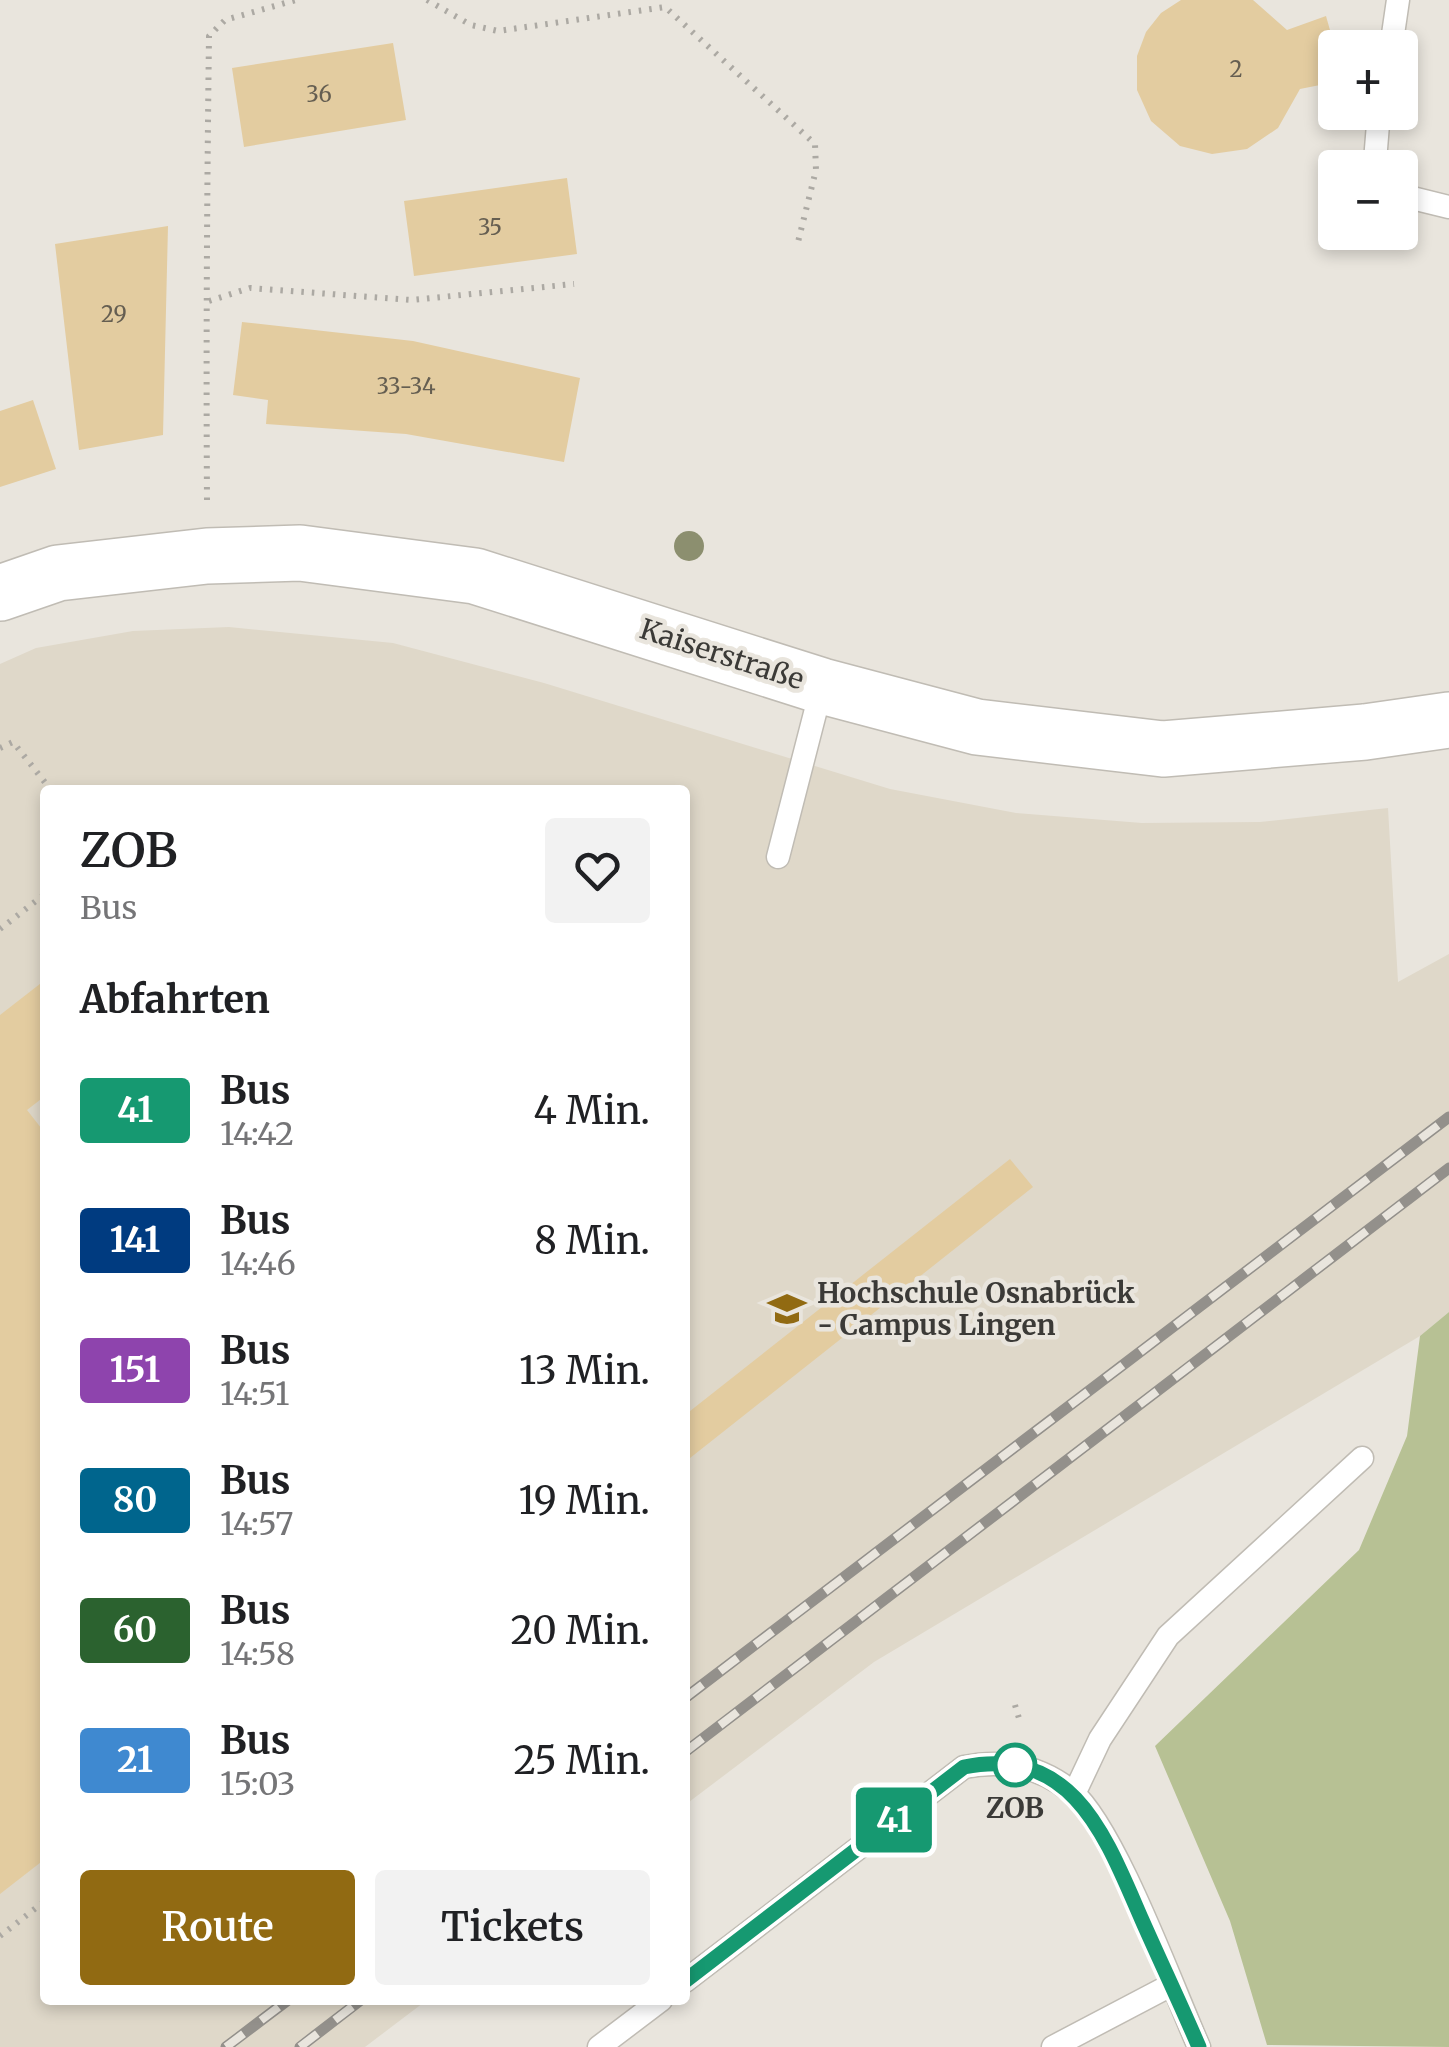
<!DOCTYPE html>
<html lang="de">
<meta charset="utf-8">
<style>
:root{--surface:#fff;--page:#f2f2f2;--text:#202124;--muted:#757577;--accent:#916a12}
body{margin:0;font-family:Merriweather,serif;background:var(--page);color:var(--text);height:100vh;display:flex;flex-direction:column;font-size:38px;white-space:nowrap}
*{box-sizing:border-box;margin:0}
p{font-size:32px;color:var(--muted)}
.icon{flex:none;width:55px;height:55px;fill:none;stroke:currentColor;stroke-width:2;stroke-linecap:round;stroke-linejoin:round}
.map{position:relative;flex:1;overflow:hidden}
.sheet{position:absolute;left:40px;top:785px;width:650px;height:1220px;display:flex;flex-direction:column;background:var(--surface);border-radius:10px;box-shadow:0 5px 15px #0003}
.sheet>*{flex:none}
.badge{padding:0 20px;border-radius:8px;font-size:35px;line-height:65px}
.tools{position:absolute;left:1318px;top:30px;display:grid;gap:20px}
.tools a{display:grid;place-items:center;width:100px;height:100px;border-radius:10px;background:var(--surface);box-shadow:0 5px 15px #0003;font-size:50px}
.map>.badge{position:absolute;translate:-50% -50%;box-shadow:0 0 0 5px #fff}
h2{padding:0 40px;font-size:38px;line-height:90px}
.round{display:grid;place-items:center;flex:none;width:105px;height:105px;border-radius:10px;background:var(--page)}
.overview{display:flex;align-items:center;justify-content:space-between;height:170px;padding:0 40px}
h1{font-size:48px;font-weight:600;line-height:75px}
.cta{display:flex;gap:20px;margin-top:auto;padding:20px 40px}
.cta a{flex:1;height:115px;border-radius:10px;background:var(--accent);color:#fff;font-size:40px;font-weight:600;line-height:115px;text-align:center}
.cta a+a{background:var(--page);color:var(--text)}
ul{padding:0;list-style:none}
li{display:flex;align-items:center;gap:30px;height:130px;padding:0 40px}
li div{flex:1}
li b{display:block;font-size:38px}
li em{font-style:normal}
li .badge{min-width:110px;font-weight:700;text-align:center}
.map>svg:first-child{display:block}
.built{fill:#dfd8c9}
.green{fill:#b7c194}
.building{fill:#e3cca0}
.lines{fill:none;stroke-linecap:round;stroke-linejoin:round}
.service-casing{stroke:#c0bcb4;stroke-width:25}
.secondary-casing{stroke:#c0bcb4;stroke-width:58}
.path{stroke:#aca9a3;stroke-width:6;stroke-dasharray:2.5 8;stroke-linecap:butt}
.service{stroke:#fff;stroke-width:22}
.secondary{stroke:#fff;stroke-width:55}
.rail-casing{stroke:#93908b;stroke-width:11}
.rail{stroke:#e9e5dd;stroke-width:8;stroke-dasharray:22;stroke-linecap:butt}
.tree{fill:#8c8f6f}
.line-casing{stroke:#fff;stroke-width:22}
.line{stroke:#169971;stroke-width:15}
.stop-dot{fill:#fff;stroke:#169971;stroke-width:5}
.labels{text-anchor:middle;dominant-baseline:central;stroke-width:9;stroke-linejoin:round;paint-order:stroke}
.number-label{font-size:22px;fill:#655e51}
.street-label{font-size:28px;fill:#3b3a37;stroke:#e9e5dd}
.poi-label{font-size:28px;font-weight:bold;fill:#3b3a37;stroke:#e9e5dd;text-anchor:start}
.stop-label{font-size:28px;font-weight:bold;fill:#3b3a37;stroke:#e9e5dd}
</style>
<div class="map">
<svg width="1449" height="2047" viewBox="0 0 1449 2047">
<rect width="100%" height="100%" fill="#e9e5dd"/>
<path class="built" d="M229 627 393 643 544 683 890 789 1016 813 1142 823 1260 822 1388 808 1398 982 1449 954V1312L1420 1336 874 1662 685 1805V790H45V2000H427L365 2047H0V664L36 648 133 631Z"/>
<path class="green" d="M1449 1312V2047L1267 2045 1230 1921 1155 1746 1359 1550 1407 1436 1420 1336Z"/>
<path class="building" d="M1181 0H1253L1287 30 1326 16 1335 48V82L1300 89 1278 128 1247 149 1212 154 1180 146 1151 121 1137 90V56L1146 32 1161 13Z
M393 43 406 120 244 147 232 68Z
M567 178 577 254 414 276 404 201Z
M168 226 163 435 79 450 55 244Z
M242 322 413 341 580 378 564 462 406 434 266 424 268 400 233 395Z
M33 400 56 469 0 487V411Z
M45 980V1096L27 1110 45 1133V1859L0 1894V1015Z
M1010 1159 1033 1187 685 1462V1415Z"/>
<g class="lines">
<g class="service-casing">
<path id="service" d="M1391 48 1398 0
M1379 112 1375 161 1379 168
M1400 195 1449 207
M778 857 822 686
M1074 1794 1100 1739 1168 1636 1362 1458
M685 1981 964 1767C1004 1759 1040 1766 1072 1792 1115 1829 1173 1989 1199 2047
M599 2047 661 2000
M1053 2047 1171 1985"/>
</g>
<g class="secondary-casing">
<path id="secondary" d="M0 593 58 573 207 556 300 553 475 576 822 686 977 727 1163 749 1365 732 1449 720"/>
</g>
<path class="path" d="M427 0 471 25 498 31 665 7 815 144 816 170 798 242
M209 301 250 288 411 300 574 284
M207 500C206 345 207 191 209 36L225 20 296 0
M0 748 13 742 51 790
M0 929 45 894
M1015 1705 1021 1725
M0 1936 45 1901"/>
<use href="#service" class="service"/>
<use href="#secondary" class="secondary"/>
<g class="rail-casing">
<path id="rail" d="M685 1698 1449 1117
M685 1752 1449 1168
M226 2047 288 2000
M300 2047 361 2000"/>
</g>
<use href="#rail" class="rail"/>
</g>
<circle class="tree" cx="689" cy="546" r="15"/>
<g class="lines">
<g class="line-casing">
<path id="line" d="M685 1981 964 1767C1074 1745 1106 1838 1142 1920 1161 1963 1181 2005 1199 2047"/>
</g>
<use href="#line" class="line"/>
</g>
<defs>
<g id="university-bare" transform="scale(3)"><path d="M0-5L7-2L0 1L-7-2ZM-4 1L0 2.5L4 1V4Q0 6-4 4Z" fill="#916a12" stroke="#e9e5dd" stroke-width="2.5" paint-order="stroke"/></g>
</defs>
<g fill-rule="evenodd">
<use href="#university-bare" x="787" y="1309"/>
</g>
<circle class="stop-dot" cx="1015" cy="1765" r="20"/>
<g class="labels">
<g class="number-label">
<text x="1236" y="69">2</text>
<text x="319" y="94">36</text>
<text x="490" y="227">35</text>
<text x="114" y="314">29</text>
<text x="406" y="386">33-34</text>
</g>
<g class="street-label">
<text transform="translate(722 654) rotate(18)">Kaiserstraße</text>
</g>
<g class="poi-label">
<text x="817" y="1293">Hochschule Osnabrück<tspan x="817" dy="32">- Campus Lingen</tspan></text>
</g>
<g class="stop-label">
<text x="1015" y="1808">ZOB</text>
</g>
</g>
</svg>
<div class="tools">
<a>+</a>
<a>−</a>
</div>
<b class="badge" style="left:894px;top:1820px;background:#169971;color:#fff">41</b>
<section class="sheet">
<div class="overview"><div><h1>ZOB</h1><p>Bus</p></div><a class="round"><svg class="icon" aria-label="heart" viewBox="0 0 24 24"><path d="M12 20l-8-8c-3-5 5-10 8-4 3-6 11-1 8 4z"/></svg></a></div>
<h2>Abfahrten</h2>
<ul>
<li><span class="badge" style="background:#169971;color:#fff">41</span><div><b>Bus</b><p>14:42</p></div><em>4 Min.</em></li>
<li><span class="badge" style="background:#003b80;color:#fff">141</span><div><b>Bus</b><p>14:46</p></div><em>8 Min.</em></li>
<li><span class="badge" style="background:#8e44ad;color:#fff">151</span><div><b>Bus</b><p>14:51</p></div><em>13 Min.</em></li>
<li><span class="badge" style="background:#00658d;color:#fff">80</span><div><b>Bus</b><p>14:57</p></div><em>19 Min.</em></li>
<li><span class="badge" style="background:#2b622f;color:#fff">60</span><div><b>Bus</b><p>14:58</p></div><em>20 Min.</em></li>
<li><span class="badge" style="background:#3f89d0;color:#fff">21</span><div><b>Bus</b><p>15:03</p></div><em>25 Min.</em></li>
</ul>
<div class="cta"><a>Route</a><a>Tickets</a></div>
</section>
</div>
